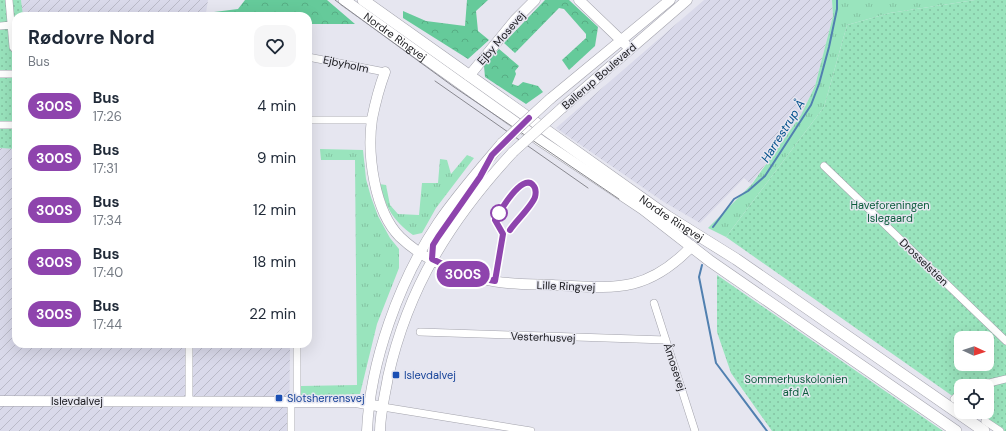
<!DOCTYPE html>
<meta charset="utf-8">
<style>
:root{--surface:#fff;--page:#f6f6f7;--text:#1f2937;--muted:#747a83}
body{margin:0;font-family:"DM Sans",sans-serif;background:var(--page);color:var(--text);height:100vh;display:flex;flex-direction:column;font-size:15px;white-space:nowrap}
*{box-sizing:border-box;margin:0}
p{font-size:13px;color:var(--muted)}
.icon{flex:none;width:22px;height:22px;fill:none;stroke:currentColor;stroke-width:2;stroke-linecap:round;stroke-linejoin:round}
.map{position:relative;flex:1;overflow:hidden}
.sheet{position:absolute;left:12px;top:12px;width:300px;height:336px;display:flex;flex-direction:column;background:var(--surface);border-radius:12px;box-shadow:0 4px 16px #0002}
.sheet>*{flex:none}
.badge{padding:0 8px;border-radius:13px;font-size:14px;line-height:26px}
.needle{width:26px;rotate:93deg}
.fabs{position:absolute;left:954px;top:331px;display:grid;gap:8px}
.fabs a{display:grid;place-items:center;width:40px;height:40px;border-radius:8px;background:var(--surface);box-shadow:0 4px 16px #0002;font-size:20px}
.map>.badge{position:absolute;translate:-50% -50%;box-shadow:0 0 0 2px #fff}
.round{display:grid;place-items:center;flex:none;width:42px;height:42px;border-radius:12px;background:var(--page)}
.head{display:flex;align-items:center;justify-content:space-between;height:68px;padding:0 16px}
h1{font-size:19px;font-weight:700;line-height:30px}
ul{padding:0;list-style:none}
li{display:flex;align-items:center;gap:12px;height:52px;padding:0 16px}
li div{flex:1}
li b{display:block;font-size:15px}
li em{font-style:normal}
li .badge{min-width:44px;font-weight:700;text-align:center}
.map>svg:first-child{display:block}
.industrial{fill:url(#industrial-furrows)}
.grass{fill:url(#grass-tufts)}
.forest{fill:url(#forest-crowns)}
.garden{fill:url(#garden-dots);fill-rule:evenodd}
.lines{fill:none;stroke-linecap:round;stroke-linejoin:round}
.stream{stroke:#5180b0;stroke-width:2}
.street-casing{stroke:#a3a3ac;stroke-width:8}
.secondary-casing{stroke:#a3a3ac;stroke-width:11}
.primary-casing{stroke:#a3a3ac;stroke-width:12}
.street{stroke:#fff;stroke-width:7}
.secondary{stroke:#fff;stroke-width:10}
.primary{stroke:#fff;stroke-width:11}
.tram{stroke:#898990;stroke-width:1}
.secondary-bridge-casing{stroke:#a3a3ac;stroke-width:11;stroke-linecap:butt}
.secondary-bridge{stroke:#fff;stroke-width:10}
.line-casing{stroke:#fff;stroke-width:9}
.line{stroke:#8e44ad;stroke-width:6}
.stop-dot{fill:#fff;stroke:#8e44ad;stroke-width:2}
.transit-dot{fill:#1a4fb4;stroke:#e6e6f0;stroke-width:1.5}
.labels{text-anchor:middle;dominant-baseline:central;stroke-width:3;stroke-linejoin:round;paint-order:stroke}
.street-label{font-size:11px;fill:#18181c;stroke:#e6e6f0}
.park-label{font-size:11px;fill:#0b5c3c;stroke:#e6e6f0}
.transit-label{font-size:11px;fill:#164399;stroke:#e6e6f0;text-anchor:start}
.water-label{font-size:12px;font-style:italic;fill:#00508c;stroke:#e6e6f0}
</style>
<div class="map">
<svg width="1006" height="431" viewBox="0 0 1006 431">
<defs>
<pattern id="industrial-furrows" width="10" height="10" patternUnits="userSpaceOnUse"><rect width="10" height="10" fill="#d9d9ea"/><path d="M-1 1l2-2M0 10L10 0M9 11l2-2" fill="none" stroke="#babac8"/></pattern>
<pattern id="grass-tufts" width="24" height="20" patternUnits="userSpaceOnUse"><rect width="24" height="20" fill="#99e4bd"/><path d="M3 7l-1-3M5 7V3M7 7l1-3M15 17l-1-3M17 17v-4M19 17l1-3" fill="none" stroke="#83c3a2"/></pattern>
<pattern id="forest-crowns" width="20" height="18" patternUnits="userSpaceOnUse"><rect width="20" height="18" fill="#65ca9a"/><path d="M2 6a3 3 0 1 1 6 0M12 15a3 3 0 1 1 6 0" fill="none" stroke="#57ad84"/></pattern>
<pattern id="garden-dots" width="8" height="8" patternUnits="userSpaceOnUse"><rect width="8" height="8" fill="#99e4bd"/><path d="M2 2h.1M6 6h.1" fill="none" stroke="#83c3a2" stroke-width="1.8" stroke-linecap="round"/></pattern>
</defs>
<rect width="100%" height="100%" fill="#e6e6f0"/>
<path class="industrial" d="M21 0H208L206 13 22 12Z
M704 0H832L833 16 815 86 801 115 751 184 744 178 700 223 664 202 556 128Z
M0 148 16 149V344H290L289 431H0Z"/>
<path class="grass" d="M832 0H975L890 13 847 25 824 107 726 237 708 228 752 184 801 115 815 86 833 16Z
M320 149 363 150 366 179 371 197 378 216 390 238 399 249V268L377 324 360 394 301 396V386L357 385 355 160H321Z
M467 155 474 158 436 208 422 233 413 235C392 220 387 208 379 184L386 185 390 205 398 214 419 215 422 183H438L440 159 447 160 451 174Z"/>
<path class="forest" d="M245 0H327L355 24H308V16H23L22 12 206 13 238 9Z
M467 0H488L476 11 478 31 489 40 468 59 403 18V11L426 21 465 26Z
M545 0H569L598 27 595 46 569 70 562 60 586 38V34L564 9 559 8 515 53 504 43Z
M499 49 519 66 515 71 516 74 512 84 518 86 523 82 538 86 543 92 526 104 485 77 484 66Z"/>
<path class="garden" d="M0 0H21L23 16H16V149L0 148Z
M975 0H1006V431H1002L975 412H987V386H961V402L726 237 824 107 847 25 890 13ZM961 338H987V364H961Z
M717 275 943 431H772L731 373 717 332Z"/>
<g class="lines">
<path class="stream" d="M713 227 734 199 748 191 765 176 811 105 819 84 829 47 837 9V0
M702 265 699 277 716 363 767 431"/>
<g class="street-casing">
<path id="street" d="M9 0 13 47 16 51
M0 26 11 25
M308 57 385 72
M0 74H16
M308 120H372
M0 125H16
M824 166 1006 341
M654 303 695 431
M420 332 666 340
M189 344V401
M977 386 1006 379
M954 399 961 392
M291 402V431
M297 402V344
M383 407 531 431
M985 421 1000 431"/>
</g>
<g class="secondary-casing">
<path id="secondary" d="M579 0 626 45
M385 72C379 88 375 104 372 119 367 154 374 211 400 237 422 258 454 273 483 279 506 285 530 284 553 285 614 288 646 294 692 246
M469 76 515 20 535 0
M550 99 670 0
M562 108 687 0
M0 401 297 402H356L383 407
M367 431C370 362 399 281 438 223 457 195 480 169 502 143
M380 431C380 413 385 395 388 377 408 287 451 219 513 152"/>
</g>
<g class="primary-casing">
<g id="primary">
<path id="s1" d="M344 0 541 141 643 209 710 261 956 431"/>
<path id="s2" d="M363 0 667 216 736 259 984 431"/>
</g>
</g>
<use href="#street" class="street"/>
<use href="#secondary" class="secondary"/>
<use href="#primary" class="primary"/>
<path class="tram" d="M335 0 454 87 619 199
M435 81 588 188"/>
<g class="secondary-bridge-casing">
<path id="secondary-bridge" d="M502 143 550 99
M513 152 562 108"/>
</g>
<use href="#secondary-bridge" class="secondary-bridge"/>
</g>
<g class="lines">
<g class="line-casing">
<path id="line" d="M510 230C516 221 532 206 535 197 536 193 536 188 533 185 522 173 500 211 495 220L503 234 495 281 468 276 432 259 433 245 438 237 480 177 492 155 529 118"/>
</g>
<use href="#line" class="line"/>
</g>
<circle class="stop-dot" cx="499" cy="213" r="8"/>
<g class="transit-dot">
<rect x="392" y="371" width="8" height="8" rx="2"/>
<rect x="275" y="394" width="8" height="8" rx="2"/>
</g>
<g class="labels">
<g class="street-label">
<text stroke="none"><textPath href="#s1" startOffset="63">Nordre Ringvej</textPath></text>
<text transform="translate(501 38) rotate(-49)">Ejby Mosevej</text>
<text transform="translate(346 64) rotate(12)">Ejbyholm</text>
<text transform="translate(599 76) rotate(-41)">Ballerup Boulevard</text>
<text stroke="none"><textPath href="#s2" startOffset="378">Nordre Ringvej</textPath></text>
<text transform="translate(924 262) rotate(44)">Drosselstien</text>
<text transform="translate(566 286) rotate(2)">Lille Ringvej</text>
<text transform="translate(543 337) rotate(2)">Vesterhusvej</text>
<text transform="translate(675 367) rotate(72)">Åmosevej</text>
<text x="77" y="401">Islevdalvej</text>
</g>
<g class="park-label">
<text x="890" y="205">Haveforeningen<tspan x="890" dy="13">Islegaard</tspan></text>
<text x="796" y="379">Sommerhuskolonien<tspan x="796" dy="13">afd A</tspan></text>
</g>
<g class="transit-label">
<text x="404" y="375">Islevdalvej</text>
<text x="287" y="398">Slotsherrensvej</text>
</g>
<g class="water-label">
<text transform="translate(783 131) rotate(-58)">Harrestrup Å</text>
</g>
</g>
</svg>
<div class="fabs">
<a><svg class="needle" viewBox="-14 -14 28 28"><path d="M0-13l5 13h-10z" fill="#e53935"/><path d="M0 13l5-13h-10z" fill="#747a83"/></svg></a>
<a><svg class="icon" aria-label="locate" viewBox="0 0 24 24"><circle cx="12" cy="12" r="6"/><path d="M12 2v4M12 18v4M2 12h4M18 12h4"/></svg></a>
</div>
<b class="badge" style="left:463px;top:274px;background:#8e44ad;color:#fff">300S</b>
<section class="sheet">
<div class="head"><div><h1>Rødovre Nord</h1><p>Bus</p></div><a class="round"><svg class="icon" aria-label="heart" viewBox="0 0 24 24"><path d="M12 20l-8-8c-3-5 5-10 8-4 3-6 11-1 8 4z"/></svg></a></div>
<ul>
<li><span class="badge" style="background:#8e44ad;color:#fff">300S</span><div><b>Bus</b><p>17:26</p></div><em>4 min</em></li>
<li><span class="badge" style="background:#8e44ad;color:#fff">300S</span><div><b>Bus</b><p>17:31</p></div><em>9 min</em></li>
<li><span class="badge" style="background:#8e44ad;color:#fff">300S</span><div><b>Bus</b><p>17:34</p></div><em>12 min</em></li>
<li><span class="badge" style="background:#8e44ad;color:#fff">300S</span><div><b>Bus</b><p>17:40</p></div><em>18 min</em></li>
<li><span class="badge" style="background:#8e44ad;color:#fff">300S</span><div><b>Bus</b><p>17:44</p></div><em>22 min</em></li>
</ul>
</section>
</div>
